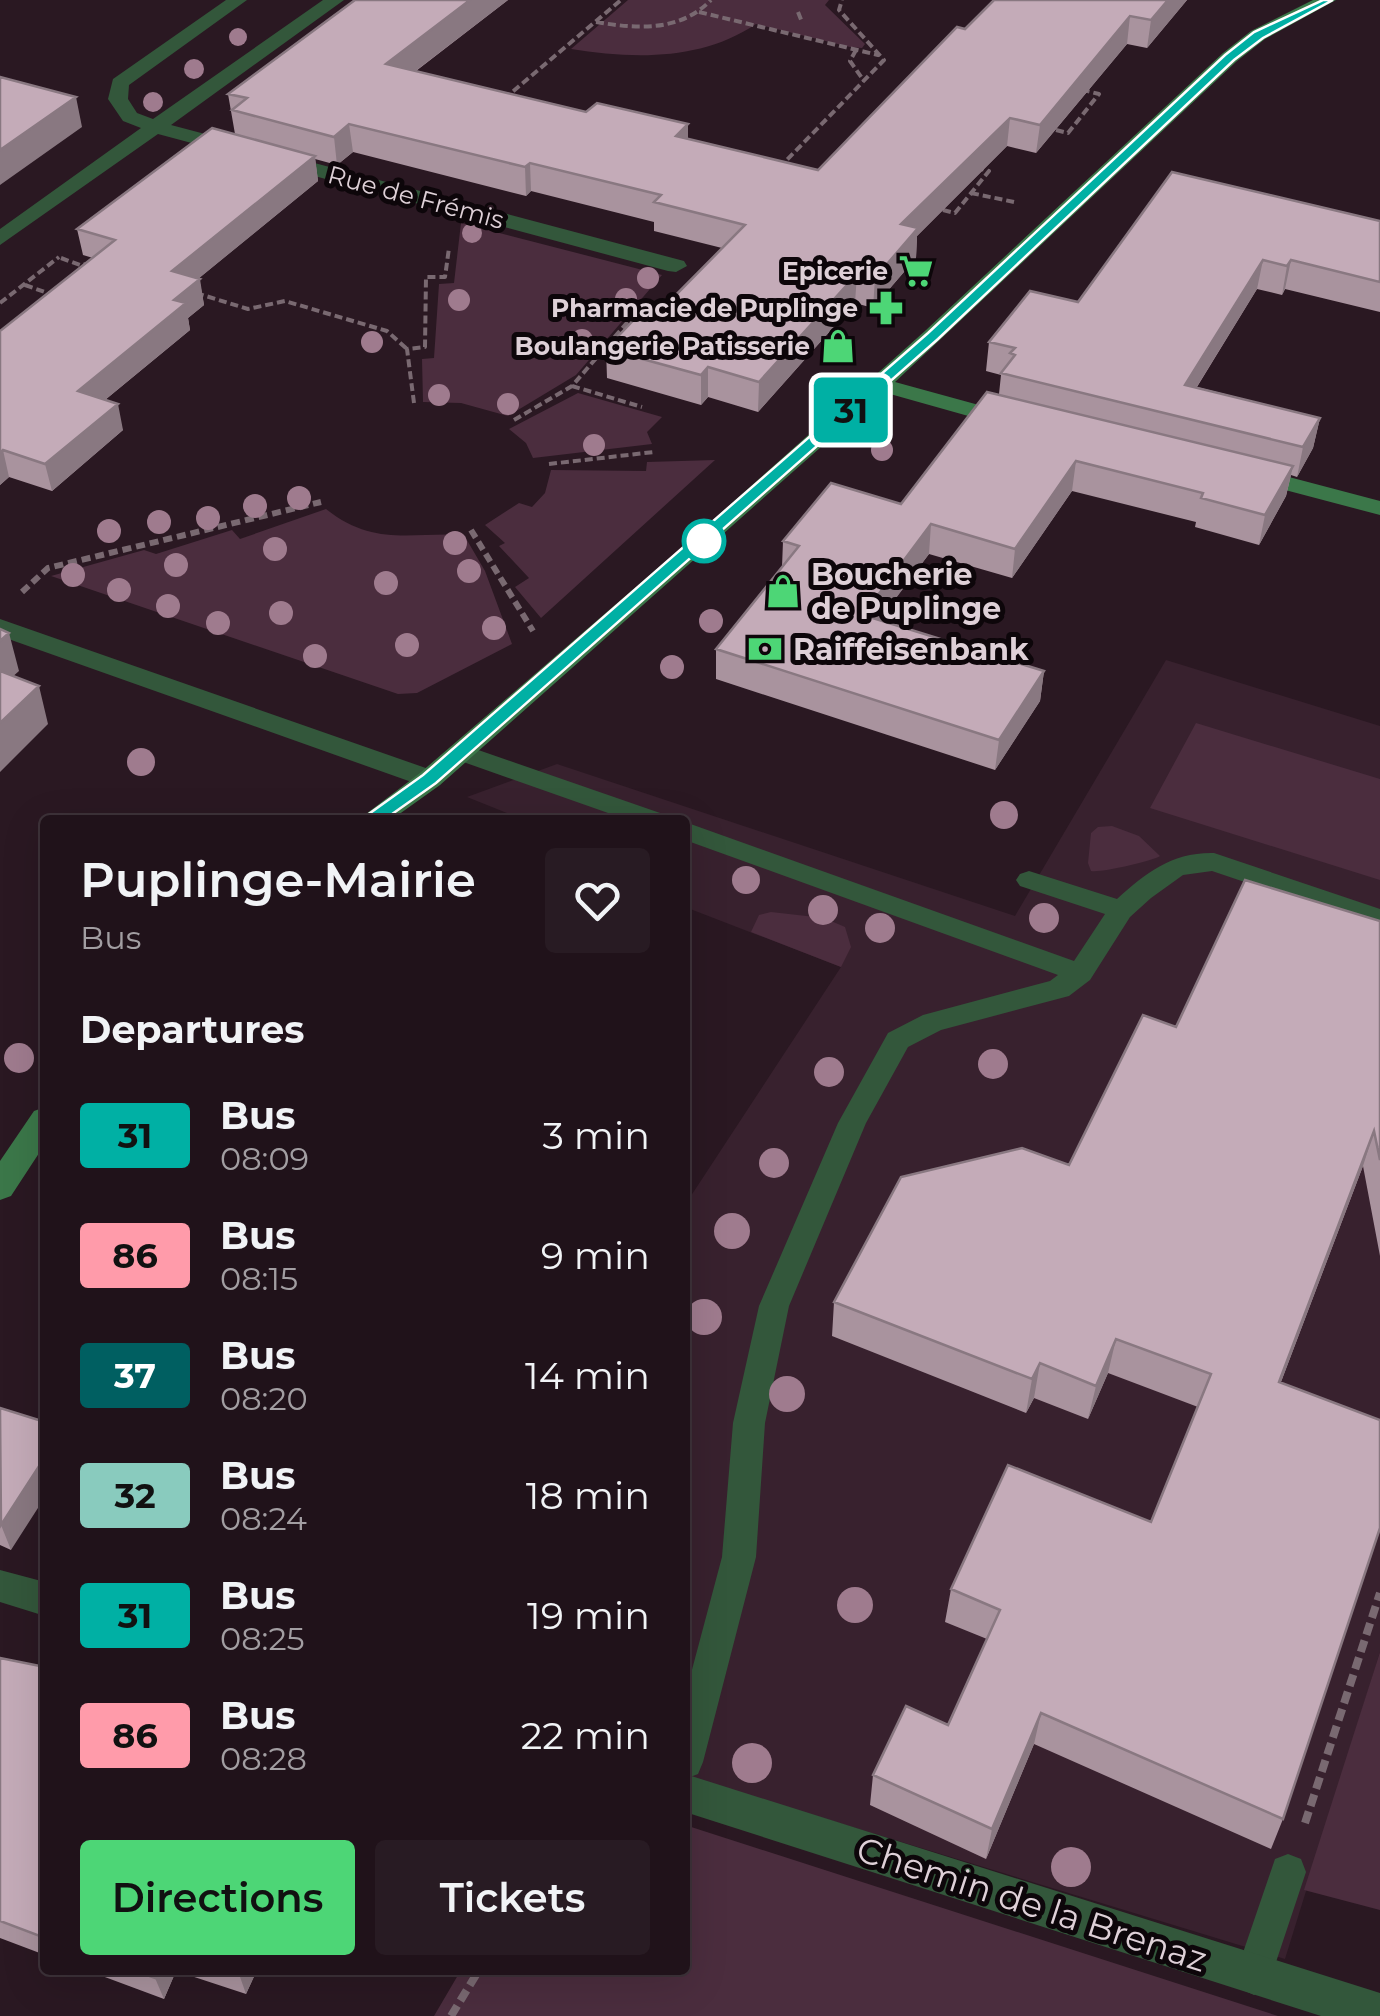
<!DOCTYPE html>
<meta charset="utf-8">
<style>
:root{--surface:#20121a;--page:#281b23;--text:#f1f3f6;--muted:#a29ea2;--line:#3d3239;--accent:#4dd676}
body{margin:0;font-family:Montserrat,sans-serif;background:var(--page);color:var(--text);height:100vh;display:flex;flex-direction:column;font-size:38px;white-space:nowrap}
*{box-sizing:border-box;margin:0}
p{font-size:32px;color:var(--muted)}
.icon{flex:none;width:55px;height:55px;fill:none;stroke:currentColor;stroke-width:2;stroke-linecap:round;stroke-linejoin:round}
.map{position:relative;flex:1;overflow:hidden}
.details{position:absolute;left:40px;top:815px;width:650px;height:1160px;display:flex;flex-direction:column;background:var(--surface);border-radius:10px;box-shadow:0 10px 40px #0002,0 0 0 2px var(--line)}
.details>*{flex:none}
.badge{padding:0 20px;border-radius:8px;font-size:35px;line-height:65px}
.map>.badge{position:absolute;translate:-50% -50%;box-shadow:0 0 0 5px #fff}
h2{padding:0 40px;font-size:38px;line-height:90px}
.round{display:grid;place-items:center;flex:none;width:105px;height:105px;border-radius:10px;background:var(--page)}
.headline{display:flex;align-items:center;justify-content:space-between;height:170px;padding:0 40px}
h1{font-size:48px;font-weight:600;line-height:75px}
.cta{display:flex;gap:20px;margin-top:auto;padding:20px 40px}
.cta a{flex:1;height:115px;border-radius:10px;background:var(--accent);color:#111;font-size:40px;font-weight:600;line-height:115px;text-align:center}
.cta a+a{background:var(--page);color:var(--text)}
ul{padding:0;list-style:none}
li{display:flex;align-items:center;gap:30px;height:120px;padding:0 40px}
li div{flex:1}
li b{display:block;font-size:38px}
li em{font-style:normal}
li .badge{min-width:110px;font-weight:700;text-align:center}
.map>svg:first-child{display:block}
.built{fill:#38212e}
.green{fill:#4b2d3e}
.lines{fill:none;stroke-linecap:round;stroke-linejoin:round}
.path-far2{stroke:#796971;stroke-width:4;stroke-dasharray:8 4;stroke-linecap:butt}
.path-far1{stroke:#796971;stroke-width:6;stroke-dasharray:9 5;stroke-linecap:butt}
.path{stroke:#796971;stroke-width:8;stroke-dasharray:12 6;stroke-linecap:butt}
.lane{fill:#33573b;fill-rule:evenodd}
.street{fill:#33573b;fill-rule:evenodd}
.secondary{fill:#3b7749;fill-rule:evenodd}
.tree{fill:#9f7b8e}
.wall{fill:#a9939e}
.shaded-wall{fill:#897881}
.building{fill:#c4abb8;stroke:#897881;stroke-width:2.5}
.line{fill:#00b0a4;stroke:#fff;stroke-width:2.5}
.stop-dot{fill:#fff;stroke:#00b0a4;stroke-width:5}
.labels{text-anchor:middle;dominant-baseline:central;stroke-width:10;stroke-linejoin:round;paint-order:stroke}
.far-street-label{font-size:25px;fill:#ded0d7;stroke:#0d060a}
.far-poi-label{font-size:25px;font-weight:bold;fill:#ded0d7;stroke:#0d060a;text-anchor:end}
.poi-label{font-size:30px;font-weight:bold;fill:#ded0d7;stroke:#0d060a;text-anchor:start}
.near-street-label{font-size:35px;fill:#ded0d7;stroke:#0d060a}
</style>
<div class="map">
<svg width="1380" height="2016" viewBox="0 0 1380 2016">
<rect width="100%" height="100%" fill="#2a1822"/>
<path class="built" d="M1166 660 1380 726V1652L1285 1959 685 1776V1205L841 967 685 907V820H524L467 797 557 764 1015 916Z"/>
<path class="green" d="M628 0H829L825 5 865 44 862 48 850 47 756 24C701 61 633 59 571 49Z
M461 223 662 275 576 375 508 416 461 403 423 402 422 359 434 358 439 284 454 283Z
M578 393 662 417 647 432 652 444 533 458 526 443 509 429Z
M715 460 541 618 515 587 529 578 499 546 505 543 485 525 519 503 532 507 545 493 551 470 646 471 647 462Z
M326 509C374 547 410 532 464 535L485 571 512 644 417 693 398 694 51 576 144 550 156 554 232 530 240 539Z
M1196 723 1380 779V880L1150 808Z
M1112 826 1139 836 1160 856C1153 861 1101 873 1091 871L1088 863 1091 833 1098 827Z
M771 912 824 918 845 927 851 947 841 967 751 932 759 915Z
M1380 1652V1910L1304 1890Z
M685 1825 1278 2016H434L461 1970H685Z"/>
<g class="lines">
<path class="path-far2" d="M699 12 878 55
M798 12 802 22
M596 22C637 29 680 32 711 0
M856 50 850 61 864 81
M504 99 621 0
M1056 130 1068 133 1099 94 1079 89
M779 168 884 60 839 10 842 0
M971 193 1014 202
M943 210 955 213 989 171 981 169
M61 258 80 265 93 263
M25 285 56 296
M196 293 248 309 285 301 387 331 407 349
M0 303 59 257
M572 386 642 407
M414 403 407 349 425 347 426 277H445L449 248
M514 420 572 386 645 302
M549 464 654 452"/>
<path class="path-far1" d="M471 530 533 631
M22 592 48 568 321 502"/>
<path class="path" d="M1305 1823 1380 1593
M451 2016 479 1970"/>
<path class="lane" d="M461 744 663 814 667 820H628L452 758 449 752Z
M685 822 1074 961 1105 914 1020 886 1016 880 1020 874 1029 871 1117 899C1146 873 1172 852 1214 853L1380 909V928L1212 871 1183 875 1151 898 1130 917 1090 980 1069 996 941 1030 908 1047 866 1123 789 1306 765 1423 756 1557 703 1762 698 1774 685 1779V1696L722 1557 733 1423 759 1306 838 1123 888 1033 923 1015 1050 981 1058 975 685 840Z
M1288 1854 1301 1859 1306 1872 1267 1989 1254 1995 1241 1989 1235 1976 1275 1859Z"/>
<path class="street" d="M226 0H247L129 85 128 99 137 113 153 119 323 0H344L171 125 684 261 687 266 676 272 668 271 158 134 0 245V229L141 128 123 121 108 99 113 79Z
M0 619 440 773 444 779 440 785H420L0 636Z
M0 1570 45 1582V1616L0 1602Z
M685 1774 1380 1993V2016H1321L685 1812Z"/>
<path class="secondary" d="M1313 0H1336L1265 39 1237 61 895 382 1019 416 1023 421 1019 426 1011 428 883 392 440 785 391 820H358L420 773 695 536 925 331 1223 53 1251 31Z
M1251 467 1380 501V515L1243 479 1239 474Z
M45 1107V1144L11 1196 0 1200V1161L34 1111Z"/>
</g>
<g class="tree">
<circle cx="238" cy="37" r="9"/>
<circle cx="194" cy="69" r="10"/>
<circle cx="153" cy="102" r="10"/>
<circle cx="472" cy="233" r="10"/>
<circle cx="648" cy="278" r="11"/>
<circle cx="626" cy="299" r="11"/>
<circle cx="459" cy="300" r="11"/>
<circle cx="582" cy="340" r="11"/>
<circle cx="372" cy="342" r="11"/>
<circle cx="439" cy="395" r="11"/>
<circle cx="508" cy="404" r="11"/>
<circle cx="594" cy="445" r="11"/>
<circle cx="882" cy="450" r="11"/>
<circle cx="299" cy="498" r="12"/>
<circle cx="255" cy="506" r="12"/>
<circle cx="208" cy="518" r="12"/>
<circle cx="159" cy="522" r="12"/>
<circle cx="109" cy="531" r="12"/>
<circle cx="455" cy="543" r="12"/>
<circle cx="275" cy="549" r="12"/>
<circle cx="176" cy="565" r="12"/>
<circle cx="469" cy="571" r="12"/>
<circle cx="73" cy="575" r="12"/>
<circle cx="386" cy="583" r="12"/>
<circle cx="119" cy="590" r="12"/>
<circle cx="168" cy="606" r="12"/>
<circle cx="281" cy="613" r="12"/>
<circle cx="711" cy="621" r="12"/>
<circle cx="218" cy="623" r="12"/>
<circle cx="494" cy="628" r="12"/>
<circle cx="407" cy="645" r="12"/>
<circle cx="315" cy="656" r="12"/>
<circle cx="672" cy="667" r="12"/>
<circle cx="141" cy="762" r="14"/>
<circle cx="1004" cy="815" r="14"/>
<circle cx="746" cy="880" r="14"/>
<circle cx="823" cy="910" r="15"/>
<circle cx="1044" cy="918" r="15"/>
<circle cx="880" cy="928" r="15"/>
<circle cx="19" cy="1058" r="15"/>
<circle cx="993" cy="1064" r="15"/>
<circle cx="829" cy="1072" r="15"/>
<circle cx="774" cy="1163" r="15"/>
<circle cx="732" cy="1231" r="18"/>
<circle cx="704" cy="1317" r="18"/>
<circle cx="787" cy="1394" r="18"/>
<circle cx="855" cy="1605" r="18"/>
<circle cx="752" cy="1763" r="20"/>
<circle cx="1071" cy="1867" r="20"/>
</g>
<path class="wall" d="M355 0H508L416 71 586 112 688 124V139L818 170 994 0H1187L1147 48 1127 44 1036 153 1007 146 917 236 916 258 873 308 855 303 758 412 708 397 701 405 607 378 606 349 660 311 722 248 654 231V222L531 191 526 196 353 152 337 165 315 159 318 181 199 278 204 305 188 318 190 330 105 400 123 430 52 491 9 477 0 485V331L93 258 83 255 77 229 235 134 228 94Z
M1380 221V312L1285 289 1282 295 1257 289 1197 387 1320 418 1313 448 1297 477 1291 475 1286 496 1259 545 1195 527 1196 522 1072 491 1012 578 929 554 879 620 1044 671 1040 701 995 770 716 679V649L782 567 783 541 901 504 999 394 1001 375 986 371 989 342 1078 302Z
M1380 921V1256L1363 1166 1281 1382 1283 1819 1271 1849 1034 1744 986 1859 870 1805 873 1775 948 1725 987 1639 945 1622 951 1589 1151 1522 1198 1407 1108 1373 1088 1419 1034 1398 1026 1413 832 1336 834 1302 1069 1165 1176 1027Z
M0 1408 11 1550 0 1545Z
M0 1658 45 1667V1955L0 1938Z
M86 1970H257L246 1994 176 1971 164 1999Z"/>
<path class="shaded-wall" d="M470 0H508L388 92 386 64Z
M1168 0H1187L1147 48 1151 20Z
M1130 16 1127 44 1036 153 1040 125Z
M76 97 82 127 0 185V150Z
M1010 118 1007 146 917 236 916 258 873 308 875 278 901 224Z
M349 124 353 152 337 165 334 137Z
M688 124V153L676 136Z
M315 156 318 181 176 297 172 271Z
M530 163 531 191 526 196 525 167Z
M1263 260 1257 289 1180 414 1185 385Z
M1291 260 1285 289 1282 295 1287 266Z
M857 274 855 303 758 412 759 382Z
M200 279 204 305 188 318 190 330 83 418 78 391 174 300Z
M708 367V397L701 405V375Z
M118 404 123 430 52 491 45 464Z
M1320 418 1313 448 1297 477 1303 447Z
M3 450 9 477 0 485V453Z
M1076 461 1072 491 1012 578 1015 549Z
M1293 466 1286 496 1259 545 1265 515Z
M931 524 929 554 861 645 863 615Z
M9 633 19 671 0 688V641Z
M1044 671 1040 701 995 770 999 740Z
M39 686 48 724 0 772V723Z
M1374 1131 1363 1166 1268 1416 1279 1382Z
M1116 1339 1108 1373 1088 1419 1096 1386Z
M1040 1363 1034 1398 1026 1413 1032 1379Z
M45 1457V1497L11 1550 1 1525Z
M1041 1713 1034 1744 986 1859 992 1829Z
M159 1970 176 1971 164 1999 155 1978Z
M240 1970H257L246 1994 239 1974Z"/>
<path class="building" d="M355 0H470L386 64 586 112 597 103 688 124 676 136 818 170 957 27 965 29 994 0H1168L1151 20 1130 16 1040 125 1010 118 901 224 918 228 875 278 857 274 759 382 708 367 701 375 606 349 646 307 660 311 745 225 654 202 661 195 530 163 525 167 349 124 334 137 232 110 247 98 228 94Z
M0 77 76 97 0 150Z
M212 128 315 156 172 271 200 279 174 300 186 303 78 391 118 404 45 464 3 450 0 453V331L115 240 77 229Z
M1172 172 1380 221V282L1291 260 1287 266 1263 260 1185 385 1320 418 1303 447 1001 373 1015 355 1010 353 1015 348 989 342 1030 291 1078 302Z
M987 392 1293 466 1265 515 1201 498 1203 493 1076 461 1015 549 931 524 863 615 1044 671 999 740 716 649 799 546 783 541 831 483 901 504Z
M0 629 9 633 0 641Z
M0 671 39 686 0 723Z
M1245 880 1380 921V1160L1374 1131 1279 1382 1380 1420V1528L1283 1819 1041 1713 992 1829 873 1775 906 1706 948 1725 1000 1610 951 1589 1008 1465 1151 1522 1211 1374 1116 1339 1096 1386 1040 1363 1032 1379 834 1302 901 1177 1022 1148 1069 1165 1143 1015 1176 1027Z
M0 1408 45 1422V1457L1 1525Z
M0 1658 45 1667V1938L0 1921Z
M133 1970H159L155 1978Z"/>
<path class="line" d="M1323 0H1333L1263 38 1234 60 938 339 436 783 378 824H366V816L423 775 928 333 1225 55 1254 32Z"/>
<defs>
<g id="supermarket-bare" transform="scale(2.7)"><path d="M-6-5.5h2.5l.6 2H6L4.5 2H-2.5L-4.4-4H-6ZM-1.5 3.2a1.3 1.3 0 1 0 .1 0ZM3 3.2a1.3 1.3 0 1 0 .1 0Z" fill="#4dd676" stroke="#0d060a" stroke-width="2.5" paint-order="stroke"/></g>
<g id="pharmacy-bare" transform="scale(2.7)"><path d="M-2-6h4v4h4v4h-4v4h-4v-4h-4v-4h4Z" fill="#4dd676" stroke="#0d060a" stroke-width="2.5" paint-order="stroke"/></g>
<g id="shop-bare" transform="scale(2.7)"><path d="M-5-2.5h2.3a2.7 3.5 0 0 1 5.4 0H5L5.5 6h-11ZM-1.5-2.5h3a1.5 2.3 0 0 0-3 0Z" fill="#4dd676" stroke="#0d060a" stroke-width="2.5" paint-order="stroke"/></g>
<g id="bank-bare" transform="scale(2.7)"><path d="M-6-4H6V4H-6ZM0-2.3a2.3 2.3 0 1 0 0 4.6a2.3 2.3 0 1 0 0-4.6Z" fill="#4dd676" stroke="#0d060a" stroke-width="2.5" paint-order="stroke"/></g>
</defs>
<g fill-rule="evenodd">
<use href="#supermarket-bare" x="916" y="271"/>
<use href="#pharmacy-bare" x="886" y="308"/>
<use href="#shop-bare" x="838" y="346"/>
<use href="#shop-bare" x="783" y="591"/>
<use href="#bank-bare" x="765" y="649"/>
</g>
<circle class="stop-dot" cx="704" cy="541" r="20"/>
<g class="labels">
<g class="far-street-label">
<text transform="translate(416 197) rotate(15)">Rue de Frémis</text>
</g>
<g class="far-poi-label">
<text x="888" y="271">Epicerie</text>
<text x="858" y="308">Pharmacie de Puplinge</text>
<text x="810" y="346">Boulangerie Patisserie</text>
</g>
<g class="poi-label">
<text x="811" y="574">Boucherie<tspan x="811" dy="34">de Puplinge</tspan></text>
<text x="793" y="649">Raiffeisenbank</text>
</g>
<g class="near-street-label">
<text transform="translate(1032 1904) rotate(18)">Chemin de la Brenaz</text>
</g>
</g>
</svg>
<b class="badge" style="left:851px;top:410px;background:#00b0a4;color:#111">31</b>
<section class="details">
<div class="headline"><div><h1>Puplinge-Mairie</h1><p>Bus</p></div><a class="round"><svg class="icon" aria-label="heart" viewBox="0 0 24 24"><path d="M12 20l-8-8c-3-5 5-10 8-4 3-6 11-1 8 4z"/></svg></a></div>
<h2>Departures</h2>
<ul>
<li><span class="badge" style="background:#00b0a4;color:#111">31</span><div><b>Bus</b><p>08:09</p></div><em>3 min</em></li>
<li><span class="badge" style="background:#ff9baa;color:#111">86</span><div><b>Bus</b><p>08:15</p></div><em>9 min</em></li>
<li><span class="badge" style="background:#005f61;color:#fff">37</span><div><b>Bus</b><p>08:20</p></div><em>14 min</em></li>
<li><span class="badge" style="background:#89cbbe;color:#111">32</span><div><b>Bus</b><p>08:24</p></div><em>18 min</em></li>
<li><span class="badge" style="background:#00b0a4;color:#111">31</span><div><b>Bus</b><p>08:25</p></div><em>19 min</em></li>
<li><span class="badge" style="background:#ff9baa;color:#111">86</span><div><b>Bus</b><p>08:28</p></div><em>22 min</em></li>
</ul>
<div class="cta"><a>Directions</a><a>Tickets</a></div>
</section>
</div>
